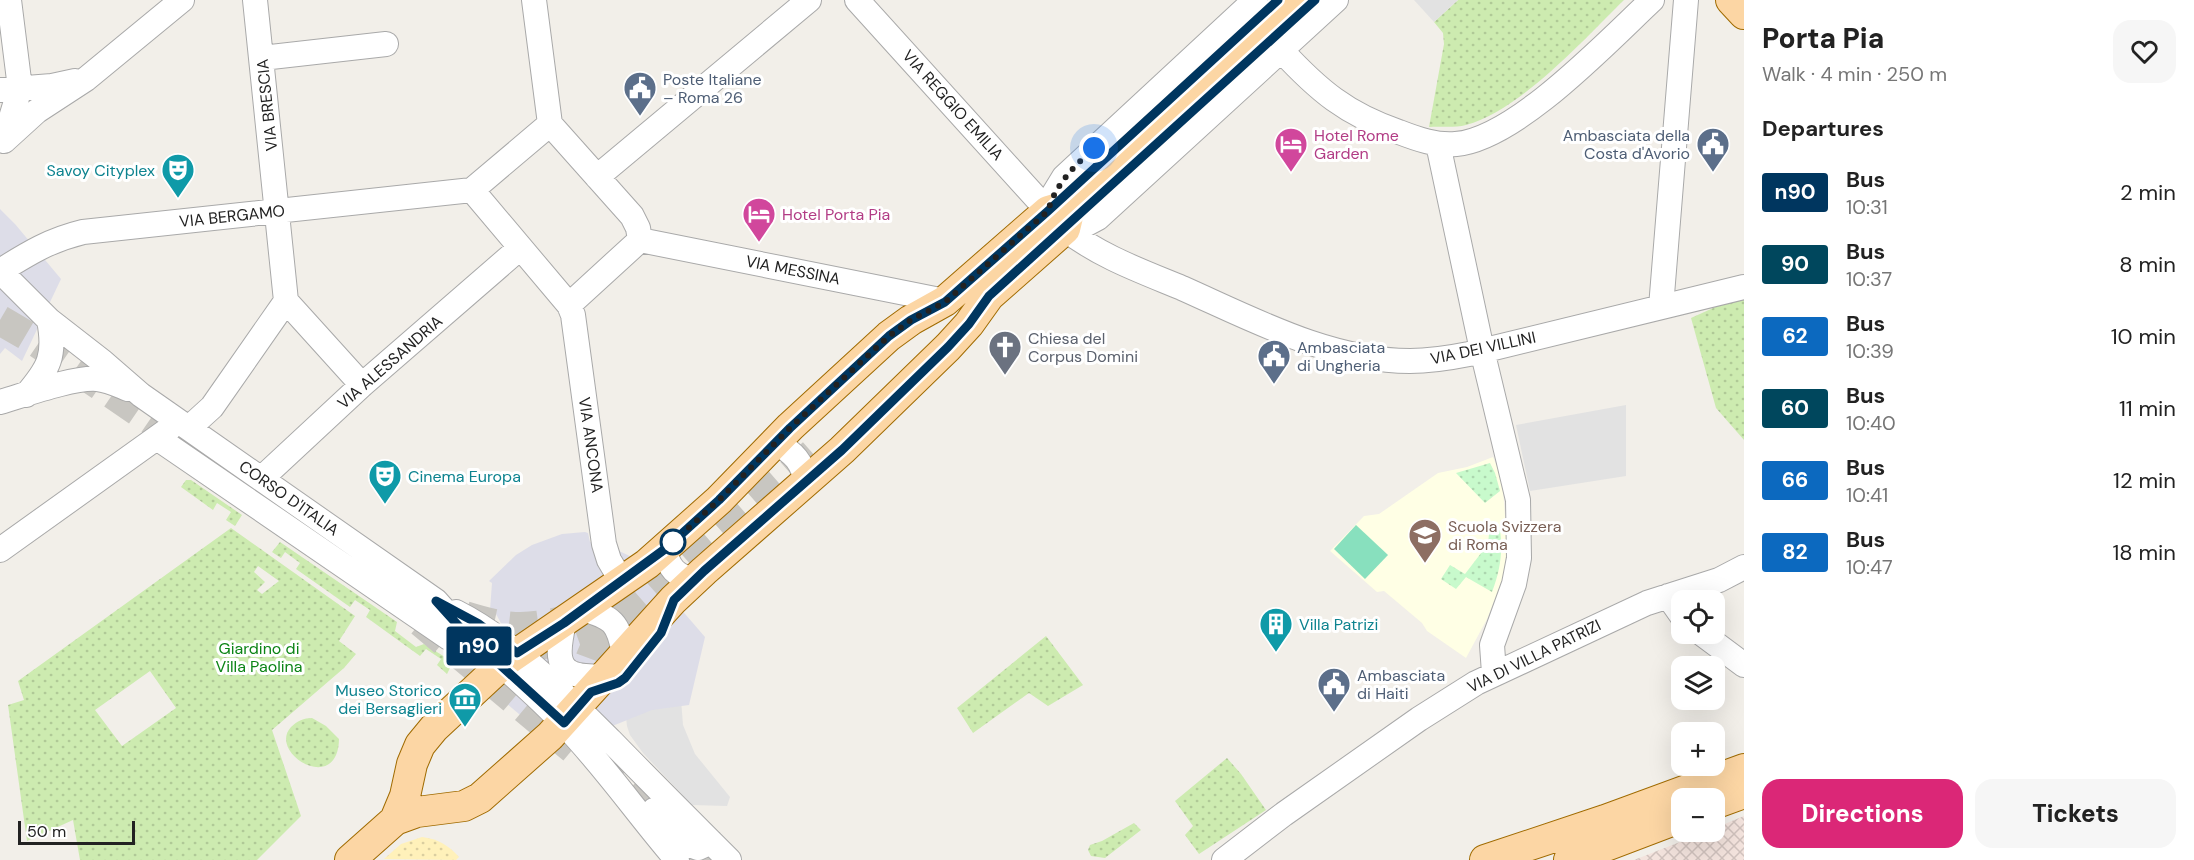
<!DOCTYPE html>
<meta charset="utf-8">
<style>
:root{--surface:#fff;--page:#f6f6f6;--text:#222;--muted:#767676;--accent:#db2777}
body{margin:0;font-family:"DM Sans",sans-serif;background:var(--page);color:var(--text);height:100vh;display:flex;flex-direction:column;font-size:22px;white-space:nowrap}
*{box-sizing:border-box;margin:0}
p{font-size:20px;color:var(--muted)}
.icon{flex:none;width:33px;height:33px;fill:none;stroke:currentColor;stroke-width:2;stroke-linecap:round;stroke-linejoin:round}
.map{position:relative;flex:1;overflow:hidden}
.drawer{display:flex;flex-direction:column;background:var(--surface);width:450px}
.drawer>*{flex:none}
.badge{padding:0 12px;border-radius:4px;font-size:21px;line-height:39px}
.tools{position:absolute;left:1671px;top:590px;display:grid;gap:12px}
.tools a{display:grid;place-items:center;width:54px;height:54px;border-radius:12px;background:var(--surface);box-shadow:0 6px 24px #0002;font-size:30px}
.scale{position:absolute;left:18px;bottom:15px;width:117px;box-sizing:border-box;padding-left:6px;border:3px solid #222;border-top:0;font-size:16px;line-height:21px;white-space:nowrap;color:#222;-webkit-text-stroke:4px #fff;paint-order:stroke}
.you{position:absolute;width:30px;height:30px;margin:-15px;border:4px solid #fff;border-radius:50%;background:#1a73e8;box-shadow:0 0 0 9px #1a73e833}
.map>.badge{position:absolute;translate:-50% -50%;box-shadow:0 0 0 3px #fff}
h2{padding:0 18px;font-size:22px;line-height:54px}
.round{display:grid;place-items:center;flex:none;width:63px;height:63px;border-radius:18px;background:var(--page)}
.overview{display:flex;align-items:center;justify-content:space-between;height:102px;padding:0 18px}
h1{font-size:28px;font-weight:800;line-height:45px}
.cta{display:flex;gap:12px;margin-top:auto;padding:12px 18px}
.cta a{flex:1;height:69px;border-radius:18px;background:var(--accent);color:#fff;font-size:24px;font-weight:800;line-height:69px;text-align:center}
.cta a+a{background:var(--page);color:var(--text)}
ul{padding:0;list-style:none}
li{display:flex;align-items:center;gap:18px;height:72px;padding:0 18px}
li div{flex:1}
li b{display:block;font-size:22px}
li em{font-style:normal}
li .badge{min-width:66px;font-weight:700;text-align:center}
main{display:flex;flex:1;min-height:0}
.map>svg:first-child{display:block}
.education{fill:#ffffe5}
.military{fill:url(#military-cross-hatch)}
.grass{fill:url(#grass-dots);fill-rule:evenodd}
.sand{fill:url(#sand-dots)}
.park{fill:url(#park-dots)}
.pitch{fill:#88e0be}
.parking{fill:#e2e2e2}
.plaza{fill:#dddde8}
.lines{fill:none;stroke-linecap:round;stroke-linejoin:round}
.major-tunnel{stroke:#c8c6c1;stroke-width:30;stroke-dasharray:30 15;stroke-linecap:butt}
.minor-casing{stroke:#a9a9a9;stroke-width:26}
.major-casing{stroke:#a06b00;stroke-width:32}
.minor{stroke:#fff;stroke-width:24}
.major{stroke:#fcd6a4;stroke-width:30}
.line-casing{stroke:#fff;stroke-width:14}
.line{stroke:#00365f;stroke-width:9}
.walk{stroke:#222;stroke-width:6;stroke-dasharray:0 10.8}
.stop-dot{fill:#fff;stroke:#00365f;stroke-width:3}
.labels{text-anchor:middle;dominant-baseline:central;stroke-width:6;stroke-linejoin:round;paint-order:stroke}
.service-label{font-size:16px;fill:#4e5e75;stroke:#fff;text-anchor:start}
.street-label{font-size:16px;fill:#222;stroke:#fff}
.hotel-label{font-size:16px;fill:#b23c85;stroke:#fff;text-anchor:start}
.culture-label{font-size:16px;fill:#0d838f;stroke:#fff;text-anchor:end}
.worship-label{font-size:16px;fill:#5b616d;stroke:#fff;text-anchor:start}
.education-label{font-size:16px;fill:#785e54;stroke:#fff;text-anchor:start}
.park-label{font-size:16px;fill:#0c8416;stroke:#fff}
</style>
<main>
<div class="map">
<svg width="1744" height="860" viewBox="0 0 1744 860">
<defs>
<pattern id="military-cross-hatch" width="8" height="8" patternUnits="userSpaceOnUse" patternTransform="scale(1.5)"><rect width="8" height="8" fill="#f3e3dd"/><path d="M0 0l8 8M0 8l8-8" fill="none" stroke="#d0c2bd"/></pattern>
<pattern id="grass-dots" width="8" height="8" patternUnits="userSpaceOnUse" patternTransform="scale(1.5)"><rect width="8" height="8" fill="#cdebb0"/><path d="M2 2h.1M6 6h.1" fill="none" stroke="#b0c997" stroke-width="1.8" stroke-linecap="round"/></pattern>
<pattern id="sand-dots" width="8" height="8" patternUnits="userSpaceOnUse" patternTransform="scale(1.5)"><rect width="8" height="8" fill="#fff1ba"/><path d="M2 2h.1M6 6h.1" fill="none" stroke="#dacea0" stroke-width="1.8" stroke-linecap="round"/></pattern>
<pattern id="park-dots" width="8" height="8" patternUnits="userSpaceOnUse" patternTransform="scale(1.5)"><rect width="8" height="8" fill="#c8facc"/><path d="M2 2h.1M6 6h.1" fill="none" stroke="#acd6af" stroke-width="1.8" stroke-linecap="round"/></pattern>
</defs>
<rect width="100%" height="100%" fill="#f2efe9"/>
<path class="education" d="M1493 457 1502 479 1504 503 1507 544 1504 576 1487 619 1466 658 1427 631 1422 623 1384 591 1377 592 1330 551 1364 516 1379 514 1438 473 1467 467Z"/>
<path class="military" d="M1744 816V860H1634L1708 831H1714L1715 828Z"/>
<path class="grass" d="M1458 0H1624C1583 40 1522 109 1466 125 1455 128 1441 126 1429 127L1444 44 1443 33 1434 22Z
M1744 299V440L1716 408 1691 318 1722 304Z
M186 480H191L242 515 235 526 226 520 231 512 217 503 213 510 181 487Z
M231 528 355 616 339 641 356 654 344 668 272 730 301 816 257 860H80L73 820 27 841 8 705 24 700 18 681ZM258 566 279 581 262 594 257 590 265 582 254 572ZM150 671 176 708 122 746 95 710Z
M280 542 397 622 395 631 416 647 424 644 453 662 447 674 437 665 441 659 426 649 420 656 366 617 370 610 355 600 350 607 296 569 300 563 285 552 281 558 272 552Z
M1046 636 1083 685 1048 706 1029 693 973 733 957 708Z
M312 718 326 726 339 739C338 796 267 753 291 727 297 721 304 718 312 718Z
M1227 758 1241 774 1266 810 1199 854 1185 835 1193 826 1175 801Z
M1134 823 1141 830 1105 858 1091 856 1088 850 1090 845 1102 841Z"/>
<path class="sand" d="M422 837C438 839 448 845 459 857L456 860 384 859 401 844Z"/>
<path class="park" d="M1490 463 1495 473 1500 491 1485 503 1456 473Z
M1500 530C1503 553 1500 571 1492 592L1466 577 1456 589 1441 579 1450 565 1465 574 1488 544 1489 534Z"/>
<path class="pitch" d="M1356 525 1388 555 1365 579 1334 549Z"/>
<path class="parking" d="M1414 0H1458L1434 22Z
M1626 405V476L1530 491 1516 425Z
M680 686 683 725 695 754 730 797 727 806 692 805 643 753 630 735 627 726 625 708Z"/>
<path class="plaza" d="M0 209 15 224 61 279 22 361 5 348 0 354Z
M585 532 588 533 590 542 604 544 647 564 673 600 705 637 689 705 652 710 600 731 544 735 482 683 517 653 496 614 490 610 492 583 489 581 516 555 532 545 562 534Z"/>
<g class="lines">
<path class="major-tunnel" d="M0 320 29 337 190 447
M465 616C504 628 522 631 562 621
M421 622 573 749
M533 645C571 643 610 623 642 603L818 449
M584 703C582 669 594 644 615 618
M599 756 666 814 711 860"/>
<g class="minor-casing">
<path id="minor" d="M255 0 286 301
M534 0 550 124
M857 0 1048 211
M1281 50C1318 90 1346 114 1399 132 1417 139 1437 146 1456 144 1516 139 1608 41 1652 0
M262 58 386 44
M0 90 52 86 75 81
M550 124 472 190 569 305 573 315 604 544 609 560 622 582
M550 124 632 216 638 228 640 240 569 305
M4 141 37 111 86 79 182 0
M4 141 20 88 9 0
M1438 144 1482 350 1518 500 1519 558 1514 584 1492 645 1494 673
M597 177 809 0
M1048 211 1053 195 1064 177 1255 0
M1065 229C1099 256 1141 271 1182 288 1254 320 1330 361 1410 361 1430 361 1449 358 1469 354L1744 287
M1065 229 1083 226 1098 218 1336 0
M640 240 945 301
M0 271 49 320 103 362 141 395 436 601C474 645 522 679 562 722 604 765 638 815 677 860
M0 271C29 253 50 240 83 232L472 190
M286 301 362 385
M1661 307 1686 0
M26 395C49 368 56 356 49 320
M0 402C24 395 74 377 97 379 108 380 118 385 128 389
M190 427 212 407 286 301
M157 438 449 638
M775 442C794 453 803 462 806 483
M262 478 362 385 520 248
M665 549C668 568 676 576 694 580
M0 550 169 429
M1668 596 1682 616
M583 609C613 618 618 622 624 653
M456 612C515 642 563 694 610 740 649 780 689 820 729 860
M564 623C554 665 559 679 605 676
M1701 633 1744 665
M654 810 690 845 698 848 711 842
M1224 860 1284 814 1419 719 1476 683 1647 603 1719 580 1744 567"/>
</g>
<g class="major-casing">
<path id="major" d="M1731 0 1744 14
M1714 804 1744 793
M395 820 405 796 412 764 420 745 434 728 492 674 509 659 647 564 719 500 790 427 889 336 911 320 945 301 1048 211 1071 204 1296 0
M350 860 395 820 417 812 464 806 480 798 550 736 673 600 704 571 842 450 948 347 969 324 989 296 1065 229 1071 204
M1485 860 1605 820 1744 769
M1569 860 1682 817"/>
</g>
<use href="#minor" class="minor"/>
<use href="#major" class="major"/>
</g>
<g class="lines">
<g class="line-casing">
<path id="line" d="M1278 0 1048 211 945 302 911 320 889 336 790 428 719 500 665 549 564 623 517 653 479 624 436 601 464 632 564 723 591 692 618 683 625 678 661 633 674 600 704 571 842 450 948 347 969 324 989 296 1315 0"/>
</g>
<use href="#line" class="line"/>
<path class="walk" d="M673 542 719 500 790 428 889 336 911 320 945 302 1048 211C1056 183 1074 167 1094 148"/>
</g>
<defs>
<g id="civic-pin" transform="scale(1.725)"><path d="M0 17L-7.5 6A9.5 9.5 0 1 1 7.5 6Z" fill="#5c6f8a" stroke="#fff"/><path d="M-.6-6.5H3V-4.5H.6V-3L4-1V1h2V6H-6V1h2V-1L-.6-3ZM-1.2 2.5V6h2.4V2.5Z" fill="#fff"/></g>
<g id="hotel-pin" transform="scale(1.725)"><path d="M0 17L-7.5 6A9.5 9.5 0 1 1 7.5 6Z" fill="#d1479c" stroke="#fff"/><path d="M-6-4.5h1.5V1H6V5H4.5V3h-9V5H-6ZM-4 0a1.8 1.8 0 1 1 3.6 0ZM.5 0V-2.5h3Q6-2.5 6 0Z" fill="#fff"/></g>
<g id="theatre-pin" transform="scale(1.725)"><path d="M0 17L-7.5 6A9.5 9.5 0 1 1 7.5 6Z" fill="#0f9aa8" stroke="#fff"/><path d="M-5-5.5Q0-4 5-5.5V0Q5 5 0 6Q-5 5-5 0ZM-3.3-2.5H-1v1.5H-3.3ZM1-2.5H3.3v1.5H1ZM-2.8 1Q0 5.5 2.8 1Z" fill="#fff"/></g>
<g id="church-pin" transform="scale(1.725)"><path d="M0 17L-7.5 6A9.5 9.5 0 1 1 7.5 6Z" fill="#6b7280" stroke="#fff"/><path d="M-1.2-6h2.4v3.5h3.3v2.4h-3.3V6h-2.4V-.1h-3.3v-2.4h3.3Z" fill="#fff"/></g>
<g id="school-pin" transform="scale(1.725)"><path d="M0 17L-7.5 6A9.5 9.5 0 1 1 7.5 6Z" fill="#8d6e63" stroke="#fff"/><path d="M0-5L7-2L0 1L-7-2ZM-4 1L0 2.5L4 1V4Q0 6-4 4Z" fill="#fff"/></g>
<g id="building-pin" transform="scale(1.725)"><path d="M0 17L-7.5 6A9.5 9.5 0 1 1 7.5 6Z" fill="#0f9aa8" stroke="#fff"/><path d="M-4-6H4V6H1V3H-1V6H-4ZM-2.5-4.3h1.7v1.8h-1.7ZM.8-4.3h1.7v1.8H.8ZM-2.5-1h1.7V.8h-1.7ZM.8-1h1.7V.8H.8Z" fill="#fff"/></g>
<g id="museum-pin" transform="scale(1.725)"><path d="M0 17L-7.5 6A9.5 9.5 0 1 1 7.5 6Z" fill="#0f9aa8" stroke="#fff"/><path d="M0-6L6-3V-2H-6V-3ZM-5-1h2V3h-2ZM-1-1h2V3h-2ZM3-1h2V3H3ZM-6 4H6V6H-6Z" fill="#fff"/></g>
</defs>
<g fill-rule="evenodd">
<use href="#civic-pin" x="640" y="88"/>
<use href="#hotel-pin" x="1291" y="144"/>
<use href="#civic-pin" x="1713" y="144"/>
<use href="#theatre-pin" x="178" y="170"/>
<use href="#hotel-pin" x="759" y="214"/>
<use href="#church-pin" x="1005" y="347"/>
<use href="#civic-pin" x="1274" y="356"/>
<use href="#theatre-pin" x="385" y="476"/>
<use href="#school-pin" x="1425" y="535"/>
<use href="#building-pin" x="1276" y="624"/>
<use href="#civic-pin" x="1334" y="684"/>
<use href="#museum-pin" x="465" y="699"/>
</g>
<circle class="stop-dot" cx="673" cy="542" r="12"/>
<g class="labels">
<g class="service-label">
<text x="663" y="79">Poste Italiane<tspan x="663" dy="18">– Roma 26</tspan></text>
<text x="1690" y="135" text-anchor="end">Ambasciata della<tspan x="1690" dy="18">Costa d'Avorio</tspan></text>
<text x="1297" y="347">Ambasciata<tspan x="1297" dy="18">di Ungheria</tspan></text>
<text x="1357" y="675">Ambasciata<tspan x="1357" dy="18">di Haiti</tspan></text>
</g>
<g class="street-label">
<text transform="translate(267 105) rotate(-96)">VIA BRESCIA</text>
<text transform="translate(953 105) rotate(48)">VIA REGGIO EMILIA</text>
<text transform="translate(232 216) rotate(-6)">VIA BERGAMO</text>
<text transform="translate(793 270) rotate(11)">VIA MESSINA</text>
<text transform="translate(1483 348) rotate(-12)">VIA DEI VILLINI</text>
<text transform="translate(390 362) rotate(-41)">VIA ALESSANDRIA</text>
<text transform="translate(591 445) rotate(82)">VIA ANCONA</text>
<text transform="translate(289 498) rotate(35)">CORSO D'ITALIA</text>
<text transform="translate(1534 656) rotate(-26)">VIA DI VILLA PATRIZI</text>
</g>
<g class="hotel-label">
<text x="1314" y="135">Hotel Rome<tspan x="1314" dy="18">Garden</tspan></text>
<text x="782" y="214">Hotel Porta Pia</text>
</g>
<g class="culture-label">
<text x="155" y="170">Savoy Cityplex</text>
<text x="408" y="476" text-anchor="start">Cinema Europa</text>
<text x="1299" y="624" text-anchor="start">Villa Patrizi</text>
<text x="442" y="690">Museo Storico<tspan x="442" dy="18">dei Bersaglieri</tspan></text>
</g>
<g class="worship-label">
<text x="1028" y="338">Chiesa del<tspan x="1028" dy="18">Corpus Domini</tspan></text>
</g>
<g class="education-label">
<text x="1448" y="526">Scuola Svizzera<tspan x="1448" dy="18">di Roma</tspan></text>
</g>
<g class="park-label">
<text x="259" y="648">Giardino di<tspan x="259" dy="18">Villa Paolina</tspan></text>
</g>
</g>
</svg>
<div class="tools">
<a><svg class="icon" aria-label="locate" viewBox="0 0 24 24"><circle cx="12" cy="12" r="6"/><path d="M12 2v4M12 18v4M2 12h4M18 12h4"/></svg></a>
<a><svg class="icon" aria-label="layers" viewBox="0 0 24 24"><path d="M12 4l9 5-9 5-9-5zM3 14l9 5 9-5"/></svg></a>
<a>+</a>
<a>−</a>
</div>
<div class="scale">50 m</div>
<div class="you" style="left:1094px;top:148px"></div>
<b class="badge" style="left:479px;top:646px;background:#00365f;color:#fff">n90</b>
</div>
<section class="drawer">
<div class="overview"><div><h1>Porta Pia</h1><p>Walk · 4 min · 250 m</p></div><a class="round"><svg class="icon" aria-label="heart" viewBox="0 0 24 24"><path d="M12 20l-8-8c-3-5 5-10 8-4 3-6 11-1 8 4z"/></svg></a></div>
<h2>Departures</h2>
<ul>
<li><span class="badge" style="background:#00365f;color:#fff">n90</span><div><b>Bus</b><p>10:31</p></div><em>2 min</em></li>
<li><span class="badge" style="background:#00475d;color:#fff">90</span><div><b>Bus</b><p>10:37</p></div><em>8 min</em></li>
<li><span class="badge" style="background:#0c69bf;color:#fff">62</span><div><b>Bus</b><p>10:39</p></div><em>10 min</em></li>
<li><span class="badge" style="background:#00475d;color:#fff">60</span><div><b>Bus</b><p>10:40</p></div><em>11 min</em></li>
<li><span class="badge" style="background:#0c69bf;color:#fff">66</span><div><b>Bus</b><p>10:41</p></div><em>12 min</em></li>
<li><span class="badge" style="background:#0c69bf;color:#fff">82</span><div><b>Bus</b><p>10:47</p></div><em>18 min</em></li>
</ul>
<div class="cta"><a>Directions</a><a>Tickets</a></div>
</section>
</main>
